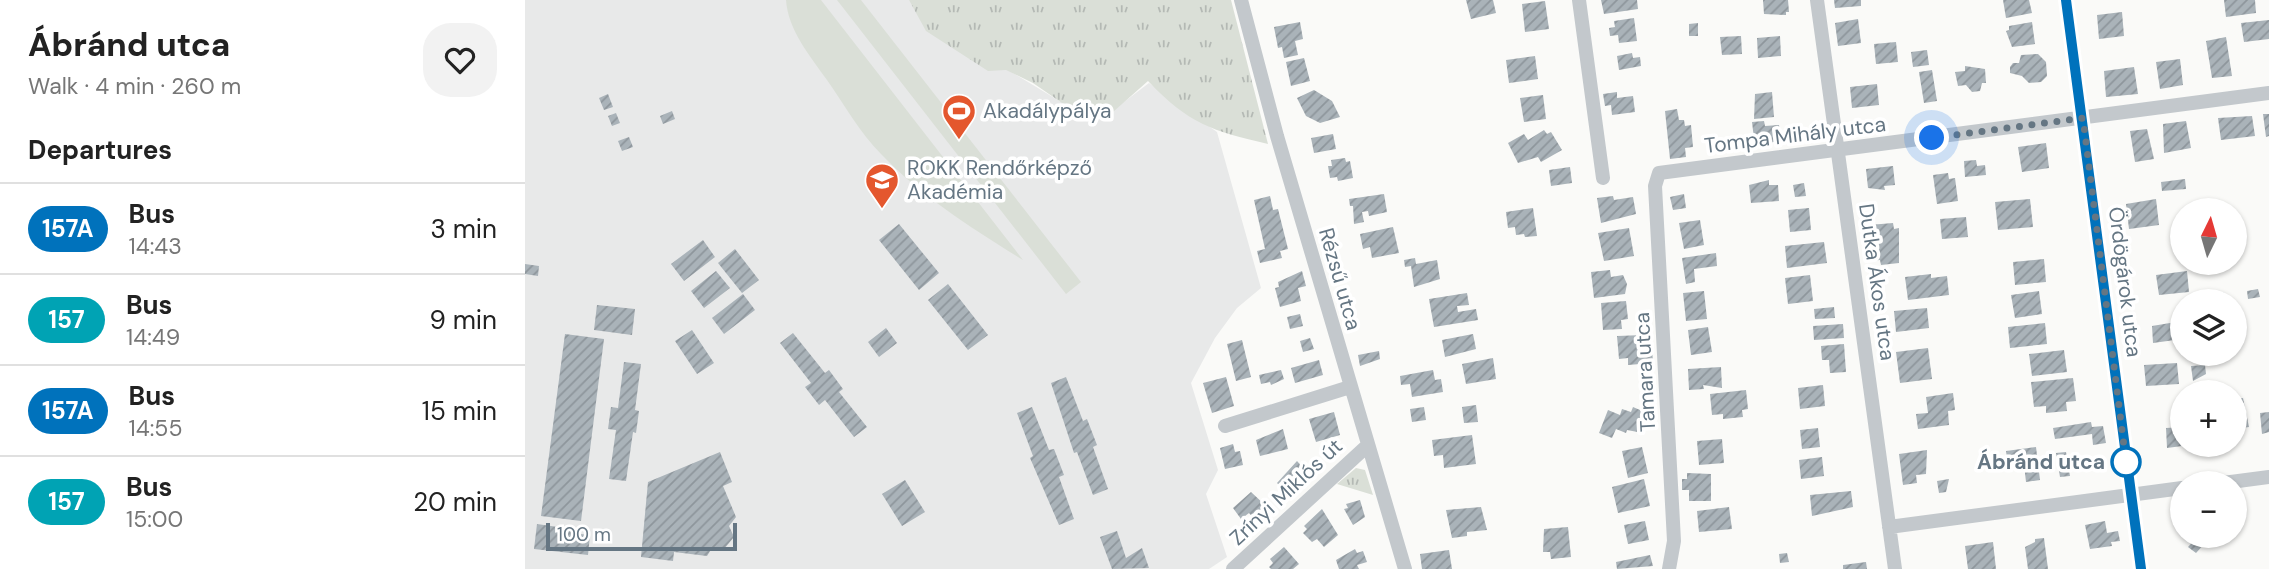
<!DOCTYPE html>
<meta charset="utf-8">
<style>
:root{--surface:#fff;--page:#f2f2f2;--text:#222;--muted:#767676;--line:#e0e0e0}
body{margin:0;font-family:"DM Sans",sans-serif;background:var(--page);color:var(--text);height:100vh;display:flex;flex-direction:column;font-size:26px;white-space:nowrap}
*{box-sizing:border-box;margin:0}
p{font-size:23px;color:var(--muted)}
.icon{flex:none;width:38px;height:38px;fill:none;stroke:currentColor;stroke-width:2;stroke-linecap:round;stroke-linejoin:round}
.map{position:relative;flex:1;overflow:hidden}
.sheet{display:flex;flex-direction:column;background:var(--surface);width:525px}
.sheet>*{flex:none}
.badge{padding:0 14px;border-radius:23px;font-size:24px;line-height:46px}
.needle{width:46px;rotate:5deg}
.controls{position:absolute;left:1645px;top:198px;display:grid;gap:14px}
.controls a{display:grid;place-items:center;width:77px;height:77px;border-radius:50%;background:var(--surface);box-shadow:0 2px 5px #0004;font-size:35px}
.scale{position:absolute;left:21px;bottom:18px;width:191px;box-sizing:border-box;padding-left:7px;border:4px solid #657683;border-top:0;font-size:19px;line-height:24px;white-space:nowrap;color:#657683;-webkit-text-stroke:5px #fff;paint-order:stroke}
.you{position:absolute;width:35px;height:35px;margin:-18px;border:5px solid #fff;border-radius:50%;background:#1a73e8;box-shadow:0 0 0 10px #1a73e833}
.map>.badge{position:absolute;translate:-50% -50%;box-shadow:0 0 0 4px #fff}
h2{padding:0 28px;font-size:26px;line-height:63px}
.round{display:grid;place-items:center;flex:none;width:74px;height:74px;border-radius:28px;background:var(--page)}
.head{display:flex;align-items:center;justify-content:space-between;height:119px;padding:0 28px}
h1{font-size:33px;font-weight:800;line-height:52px}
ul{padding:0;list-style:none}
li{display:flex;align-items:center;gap:21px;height:91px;padding:0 28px;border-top:2px solid var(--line)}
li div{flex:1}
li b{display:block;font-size:26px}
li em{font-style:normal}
li .badge{min-width:77px;font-weight:700;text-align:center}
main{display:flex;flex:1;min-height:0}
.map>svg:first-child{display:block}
.built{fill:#e8e9e9}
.grass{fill:#dadfd7}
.park{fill:url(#park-tufts)}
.building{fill:url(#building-hatch)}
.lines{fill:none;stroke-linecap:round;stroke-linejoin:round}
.street{stroke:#c3c8cc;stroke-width:14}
.line-casing{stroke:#fff;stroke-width:16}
.line{stroke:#0072bc;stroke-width:10}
.walk{stroke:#657683;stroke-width:7;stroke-dasharray:0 12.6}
.stop-dot{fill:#fff;stroke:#0072bc;stroke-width:3.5}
.labels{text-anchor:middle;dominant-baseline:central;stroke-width:7;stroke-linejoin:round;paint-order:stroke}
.poi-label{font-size:21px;fill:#657683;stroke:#fff;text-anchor:start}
.street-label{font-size:21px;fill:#657683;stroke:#fff}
.stop-label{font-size:21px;font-weight:bold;fill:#657683;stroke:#fff;text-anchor:end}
</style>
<main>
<section class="sheet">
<div class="head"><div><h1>Ábránd utca</h1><p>Walk · 4 min · 260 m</p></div><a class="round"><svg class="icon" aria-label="heart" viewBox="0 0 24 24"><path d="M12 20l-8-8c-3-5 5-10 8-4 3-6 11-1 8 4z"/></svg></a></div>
<h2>Departures</h2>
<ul>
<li><span class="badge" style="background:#0072bc;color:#fff">157A</span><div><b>Bus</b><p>14:43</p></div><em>3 min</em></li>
<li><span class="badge" style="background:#00a3b4;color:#fff">157</span><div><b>Bus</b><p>14:49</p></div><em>9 min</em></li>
<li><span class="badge" style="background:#0072bc;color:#fff">157A</span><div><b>Bus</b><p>14:55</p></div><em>15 min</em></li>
<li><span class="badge" style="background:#00a3b4;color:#fff">157</span><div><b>Bus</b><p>15:00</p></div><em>20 min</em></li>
</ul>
</section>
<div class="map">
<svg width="1744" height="569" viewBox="0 0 1744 569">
<defs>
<pattern id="park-tufts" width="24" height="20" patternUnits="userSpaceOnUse" patternTransform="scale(1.75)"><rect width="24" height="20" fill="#dadfd7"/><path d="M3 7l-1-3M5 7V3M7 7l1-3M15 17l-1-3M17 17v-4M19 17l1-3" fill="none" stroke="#b4b9b4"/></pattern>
<pattern id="building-hatch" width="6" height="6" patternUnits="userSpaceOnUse" patternTransform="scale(1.75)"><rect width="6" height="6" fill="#aab3b9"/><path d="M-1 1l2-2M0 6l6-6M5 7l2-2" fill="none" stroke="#8e969c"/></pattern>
</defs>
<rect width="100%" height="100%" fill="#fafaf8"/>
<path class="built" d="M0 0H384L483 70 536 102 587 111 624 83 692 132 736 288 712 308 690 338 666 383 693 470 681 494 702 557 684 569H0Z"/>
<path class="grass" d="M261 0H296L498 260C448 229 397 197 356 154 335 133 319 104 302 80 285 56 263 30 261 0Z
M312 0H336L556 282 541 294Z"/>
<path class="park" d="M384 0H706L743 144C687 131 664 124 623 81L588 112 537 103 508 83 481 70 463 71 401 31Z
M831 468 840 470 848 495 812 484Z"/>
<path class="building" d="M941 0H968L971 13 946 19Z
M1076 0H1112L1113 9 1079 14Z
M1238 0H1263L1264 12H1261V15L1239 14Z
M1309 0H1336V6L1310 8Z
M1478 0H1504L1507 13 1481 18Z
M1699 0H1730L1731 13 1701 17Z
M1020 1 1024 29 1000 32 997 4Z
M1597 12 1599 36 1574 39 1572 15Z
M1109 18 1112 41 1094 43 1093 35 1085 36 1084 28 1090 27 1089 21Z
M1333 19 1336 43 1313 46 1310 23Z
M1744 20V39L1719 42 1716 23Z
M775 22 778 39 770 41 773 55 759 58 757 47 753 48 749 27Z
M1507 22 1510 44 1487 47 1481 31 1484 30V26Z
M1173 23V36H1164V24Z
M1216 36 1217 54 1197 55 1195 37Z
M1255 36 1256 56 1233 58 1232 38Z
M1701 37 1707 76 1687 78 1681 41Z
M1371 42 1373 62 1351 64 1349 44Z
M1402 50 1404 65 1388 67 1386 52Z
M1107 53 1108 58 1115 57 1116 66 1094 70 1092 56Z
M1513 54 1521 62 1522 76 1516 82 1504 83 1497 76 1485 73V67L1488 63H1494L1496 55Z
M1010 56 1013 79 984 83 981 60Z
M779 58 785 81 766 86 761 62Z
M1655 59 1658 85 1635 89 1631 62Z
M1440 66 1460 69 1461 83H1457L1455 91 1447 92 1441 85 1433 86 1430 72 1440 71Z
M1609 67 1613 94 1581 97 1579 71Z
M1407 70 1412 101 1399 103 1394 72Z
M1352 84 1354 105 1327 108 1325 87Z
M789 90 807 101 815 117 795 123 781 116 772 98Z
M1092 92V98L1108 96 1110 112 1087 115 1086 105 1080 106 1078 94Z
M1247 92 1249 117 1229 119 1230 94Z
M83 94 88 107 79 110 74 98Z
M1018 95 1021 119 999 122 995 98Z
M1152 109 1154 120H1159L1160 126 1166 125 1168 147 1160 148 1161 157 1145 159 1140 111Z
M147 111 150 119 138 124 135 116Z
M91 113 95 123 87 126 83 116Z
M1738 114H1744V136L1741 137Z
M1727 116 1730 136 1696 140 1693 118Z
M1239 121 1240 126 1254 125 1256 140 1230 147 1227 122Z
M1661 121 1666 148 1639 153 1638 124Z
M1622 129 1629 159 1610 162 1605 131Z
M1019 130 1022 134 1026 132 1037 150 1016 162 1013 157 993 163 983 143 999 134 1003 140Z
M808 134 811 149 789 153 786 138Z
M104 137 108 147 97 151 93 141Z
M1521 143 1524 168 1497 172 1493 147Z
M820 158 821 162 825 161 828 178 813 181 812 177 805 178 803 166H807L806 160Z
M1451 160 1452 166 1460 165 1461 175 1440 177 1439 161Z
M1368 166 1370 185 1359 186 1360 190 1343 188 1341 169Z
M1045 167 1047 183 1026 186 1024 170Z
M1423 173 1424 179 1430 178 1433 201 1412 204 1408 175Z
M1660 179 1661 189 1637 191 1636 182Z
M1244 180V185H1253L1254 201 1226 203 1224 185Z
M1279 183 1281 196 1270 197 1268 185Z
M859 194 862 212 844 216 843 211 837 212 839 222 829 224 828 206H825L824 199Z
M1159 194 1161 208 1148 210 1145 197Z
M745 196 748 210 753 209 763 249 755 251 757 258 735 263 732 251 740 249 729 200Z
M1088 196 1089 200 1108 197 1111 214 1076 223 1072 198Z
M1505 199 1508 227 1473 230 1470 202Z
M1631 199 1634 225 1604 229 1601 204Z
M1008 208 1012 236 1000 237 999 234 991 235 990 227 983 228 981 212Z
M1284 208 1286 230 1265 232 1263 210Z
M1441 217 1443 237 1417 239 1415 219Z
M1175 220 1179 245 1159 249 1154 223Z
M1368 223 1369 229 1374 228V263L1356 265 1355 260 1343 261 1342 255 1347 254 1344 225Z
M374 224 414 273 394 290 354 240Z
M868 227 874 253 847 258 845 247 838 249 835 234Z
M1104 228 1109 256 1079 261 1073 233Z
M178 240 190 257 159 281 146 264Z
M1299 242 1302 263 1262 268 1260 246Z
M210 249 234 280 217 293 193 263Z
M1191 253 1192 266 1169 269 1170 282 1161 284 1157 258Z
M890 258 891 264 912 260 915 279 889 287 886 266 880 267 879 260Z
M1519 259 1521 282 1490 285 1488 262Z
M0 264 14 266 13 276 0 274Z
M1085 270 1086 277 1098 275 1102 284 1100 294 1069 298 1066 272Z
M191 271 205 288 179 308 166 291Z
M777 271 781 286 773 288 776 301 755 307 750 288 754 287 753 282Z
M1662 271 1664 292 1634 295 1631 275Z
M1406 274V278L1422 276 1424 295 1383 300 1380 277Z
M1285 275 1288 301 1263 304 1260 278Z
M423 284 463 335 443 350 403 300Z
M1733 289 1735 297 1723 299 1722 291Z
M1179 291 1182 319 1161 321 1158 293Z
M1514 291 1517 314 1490 318 1486 295Z
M1699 292 1700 301H1668V295Z
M942 293 944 305 932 306 933 312 951 309 953 320 909 327 904 299Z
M218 294 230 310 199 334 187 318Z
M1101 301 1103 319 1096 320 1097 329 1078 330 1076 303Z
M72 305 110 309 107 335 69 330Z
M1309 307 1310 318 1290 319 1289 309Z
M1402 308 1404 328 1371 332 1369 311Z
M775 314 778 326 765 329 762 317Z
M1657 321V339L1628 343 1627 326Z
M1520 323 1522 344 1485 348 1483 327Z
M1318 324 1319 338 1289 340 1288 326Z
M1183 327 1187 352 1166 355 1163 330Z
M361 328 372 343 354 357 343 342Z
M167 330 189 363 172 374 150 341Z
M268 333 300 373 304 370 318 389 314 392 342 427 329 437 300 400 294 405 280 387 286 383 255 343Z
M40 334 79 339 56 521 16 516Z
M948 334 951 349 920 357 917 340Z
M1119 335 1120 348 1127 347 1128 363 1103 365V358L1094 359 1092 336Z
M785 338 789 349 778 352 775 341Z
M717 340 726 377 711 381 702 344Z
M1319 344 1321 372 1305 373 1304 360H1297L1296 346Z
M1403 348 1407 379 1375 383 1371 352Z
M1539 350 1542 372 1507 376 1504 354Z
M854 351 855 359 835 366 833 355Z
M968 358 971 379 941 384 937 364Z
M794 360 798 375 770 383 766 368Z
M99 362 116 364 110 410 114 411 111 433 108 432 101 481 84 479 91 430 83 429 86 407 93 408Z
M1652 363 1654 384 1621 386 1619 365Z
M1680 365 1681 374 1668 381 1666 366Z
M1196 367 1197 388 1178 385 1179 389 1164 390 1163 369Z
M756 370 759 379 746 385 745 382 736 384 734 375Z
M908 370 910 380 916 379 918 392 887 397 885 384 876 385 875 376Z
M541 377 558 421 562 419 572 445 568 447 583 489 568 495 552 452 549 453 526 383Z
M701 377 709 406 687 413 678 383Z
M1548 378 1551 401 1541 402 1542 411 1521 413V406L1509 407 1506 382Z
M1298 385 1300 406 1275 409 1273 388Z
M1221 390 1223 409 1217 410 1218 417 1198 419V414L1187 415 1185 394Z
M1428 393 1430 410 1423 411 1424 425 1393 429 1391 414 1403 413 1401 397Z
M1718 398 1724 427 1710 429V399Z
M951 405 953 422 939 423 937 407Z
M507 407 524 450 529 449 539 475 534 477 549 519 534 525 505 458 508 456 492 413Z
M899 407 901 420 887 422 885 409Z
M1108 407 1122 413 1118 433 1102 430 1101 433 1091 429 1087 438 1074 433 1083 410 1095 415 1097 409 1106 412Z
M809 412 815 435 791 442 784 419Z
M1744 412V432L1737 434 1735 413Z
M1566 422 1567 427 1578 426 1581 443 1568 445 1567 434 1530 439 1528 428Z
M1657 427V446L1642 448 1641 428Z
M1293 428 1295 447 1277 449 1275 430Z
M758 429 763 449 735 456 731 440Z
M947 435 951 464 919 468 918 455 909 456 907 440Z
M1197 439 1199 463 1174 465 1172 441Z
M708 444 710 452 715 451 718 465 700 469 695 448Z
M1117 447 1123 473 1103 478 1097 451Z
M1511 447 1515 480 1501 482 1499 464 1483 466 1481 451Z
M1402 450 1401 474 1391 475 1392 483 1378 485 1374 454Z
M195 452 207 482 198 486 211 517 204 526 209 537 199 549 187 548 182 556 149 552 148 561 116 557 123 482Z
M1541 452 1545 476 1535 477 1531 453Z
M1297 457 1299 476 1276 479 1274 460Z
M772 461 781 471 775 477 779 482 764 495 752 483Z
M1162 473 1186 474V501H1164V490H1157V479H1162Z
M1119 479 1125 506 1093 513 1087 487Z
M1424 479 1421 492 1414 493 1412 481Z
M380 480 400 512 377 526 357 494Z
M1326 491 1328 507 1287 516 1285 495Z
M726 492 740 505 738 507 742 513 731 521 724 513 716 519 708 508Z
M1718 496 1721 518 1710 520V497Z
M835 500 840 517 828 525 819 509 823 508 821 504Z
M956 507 962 530 942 532V536L927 538 921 510Z
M1204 507 1207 529 1174 532 1172 511Z
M797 509 813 535 799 547 792 539 787 542 778 533 782 529 779 526Z
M1120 521 1124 540 1103 544 1099 525Z
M1580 521 1582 533 1593 531 1595 541 1586 542 1587 546 1565 549 1560 525Z
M12 524 47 529 46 533 65 535 63 555 9 549Z
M1043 527 1046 557 1026 559 1025 552H1018L1019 529Z
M592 531 601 558 617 548 624 568 587 569 575 537Z
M1673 536 1681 542 1671 553 1663 547Z
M1519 538 1523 569H1503L1500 547 1510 542V539Z
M1468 542 1471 569H1443L1440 546Z
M759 547 774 564 768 569H746L744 567 748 563 745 559Z
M830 549 832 553 838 551 842 562 832 565 834 569H814L811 560Z
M924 550 927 569H897L895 554Z
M1262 553 1264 562 1255 563 1254 554Z
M1125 555 1128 566 1092 569 1091 562Z
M1341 562 1342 569H1318V565Z"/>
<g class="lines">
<path class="street" d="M716 0 752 136 880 569
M1054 0 1078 178
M1292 0 1370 569
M1541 0 1616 569
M700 426 825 387
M1698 483 1744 477
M1364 527 1657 488
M708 569 842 446
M1144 569 1149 541 1130 186 1134 173 1744 93"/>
</g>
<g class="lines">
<g class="line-casing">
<path id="line" d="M1541 0 1616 569"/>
</g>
<use href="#line" class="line"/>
<path class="walk" d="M1407 138 1558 118 1601 462"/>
</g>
<defs>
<g id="stadium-pin" transform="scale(1.75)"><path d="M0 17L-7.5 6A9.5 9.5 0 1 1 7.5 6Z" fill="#e4572e" stroke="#fff"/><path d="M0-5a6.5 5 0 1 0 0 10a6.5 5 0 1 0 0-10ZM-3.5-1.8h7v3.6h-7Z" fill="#fff"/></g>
<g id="school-pin" transform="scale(1.75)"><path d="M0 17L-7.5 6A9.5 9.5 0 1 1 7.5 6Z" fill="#e4572e" stroke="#fff"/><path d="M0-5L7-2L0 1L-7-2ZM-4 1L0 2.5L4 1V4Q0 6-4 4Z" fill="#fff"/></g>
</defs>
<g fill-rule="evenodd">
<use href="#stadium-pin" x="434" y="111"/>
<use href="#school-pin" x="357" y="180"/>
</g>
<circle class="stop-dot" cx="1601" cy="462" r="14"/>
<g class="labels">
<g class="poi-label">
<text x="458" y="111">Akadálypálya</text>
<text x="382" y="168">ROKK Rendőrképző<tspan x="382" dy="24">Akadémia</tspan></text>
</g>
<g class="street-label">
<text transform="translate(1270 135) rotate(-7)">Tompa Mihály utca</text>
<text transform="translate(815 279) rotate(74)">Rézsű utca</text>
<text transform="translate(1352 282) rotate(82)">Dutka Ákos utca</text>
<text transform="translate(1600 282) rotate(83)">Ördögárok utca</text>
<text transform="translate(1120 372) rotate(-93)">Tamara utca</text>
<text transform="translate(761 492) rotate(-43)">Zrínyi Miklós út</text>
</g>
<g class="stop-label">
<text x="1580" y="462">Ábránd utca</text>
</g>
</g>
</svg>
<div class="controls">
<a><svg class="needle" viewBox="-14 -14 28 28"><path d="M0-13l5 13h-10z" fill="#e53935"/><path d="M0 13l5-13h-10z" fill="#767676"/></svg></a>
<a><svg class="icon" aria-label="layers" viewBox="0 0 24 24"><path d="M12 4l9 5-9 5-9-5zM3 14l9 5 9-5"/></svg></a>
<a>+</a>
<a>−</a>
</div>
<div class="scale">100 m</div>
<div class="you" style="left:1407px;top:138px"></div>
</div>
</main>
